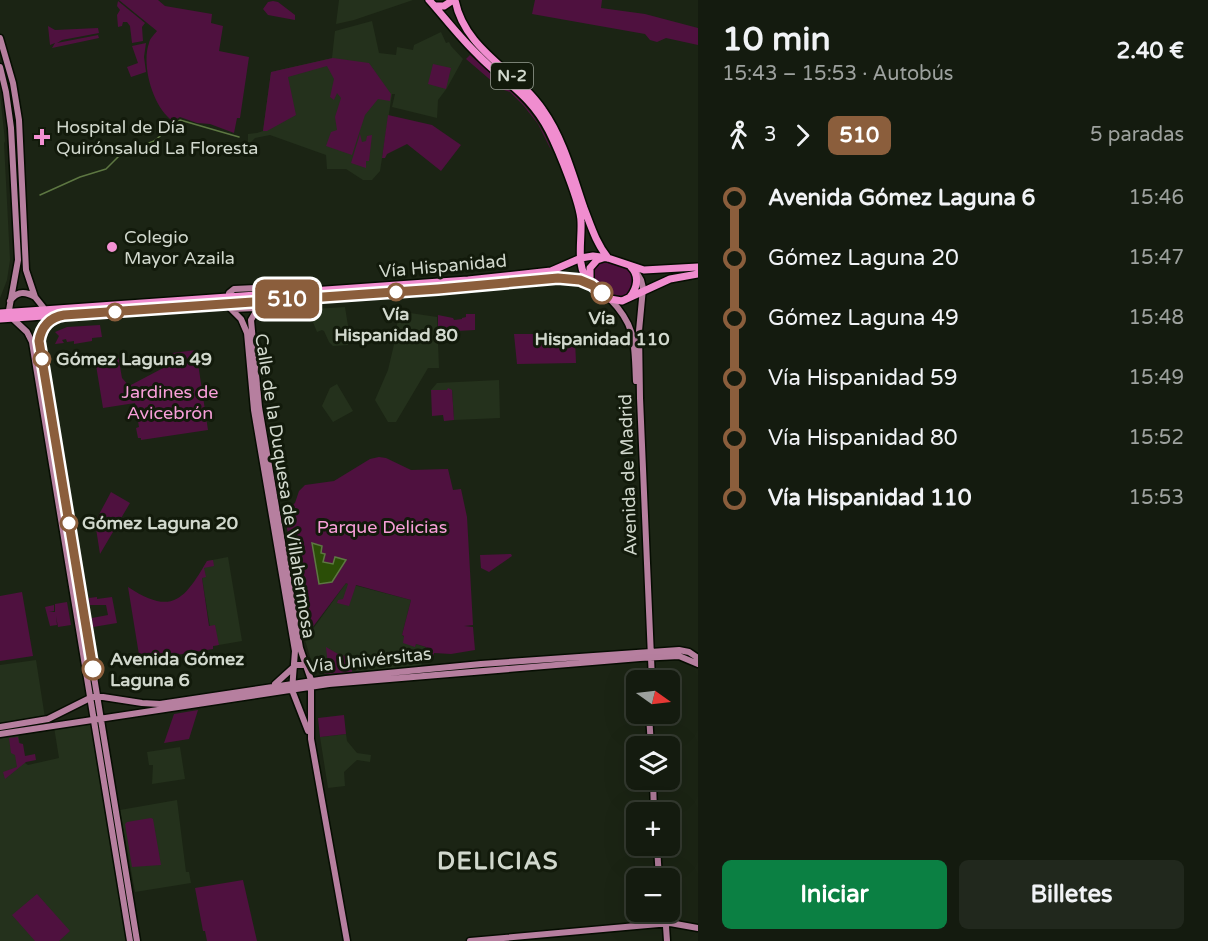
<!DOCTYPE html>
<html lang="es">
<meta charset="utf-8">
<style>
:root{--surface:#141b0f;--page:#21281d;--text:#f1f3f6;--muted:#9da19e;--line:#33392f;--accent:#0b8043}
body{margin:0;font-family:"Varela Round",sans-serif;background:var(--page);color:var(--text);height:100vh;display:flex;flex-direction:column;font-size:22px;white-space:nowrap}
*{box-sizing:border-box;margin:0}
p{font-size:20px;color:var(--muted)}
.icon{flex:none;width:33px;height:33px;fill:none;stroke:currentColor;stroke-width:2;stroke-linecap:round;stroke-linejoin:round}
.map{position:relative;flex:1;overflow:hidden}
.details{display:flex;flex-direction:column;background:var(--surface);width:510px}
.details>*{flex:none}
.badge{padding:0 12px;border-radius:9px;font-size:21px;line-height:39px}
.needle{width:39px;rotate:104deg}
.buttons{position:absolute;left:626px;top:670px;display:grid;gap:12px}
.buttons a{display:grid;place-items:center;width:54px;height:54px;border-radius:9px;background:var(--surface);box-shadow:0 6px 24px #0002,0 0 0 2px var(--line);font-size:30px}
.map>.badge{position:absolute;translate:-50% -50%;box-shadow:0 0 0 3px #fff}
.legs{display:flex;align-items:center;gap:9px;height:66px;padding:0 24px;font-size:20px}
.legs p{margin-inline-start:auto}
.head{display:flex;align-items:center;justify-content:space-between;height:102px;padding:0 24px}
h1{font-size:33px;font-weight:700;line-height:45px}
.button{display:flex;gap:12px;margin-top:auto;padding:12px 24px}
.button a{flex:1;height:69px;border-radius:9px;background:var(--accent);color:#fff;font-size:24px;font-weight:700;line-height:69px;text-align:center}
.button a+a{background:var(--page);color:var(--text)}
ul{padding:0 24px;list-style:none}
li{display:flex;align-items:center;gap:21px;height:60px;font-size:22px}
li i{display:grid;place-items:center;width:9px;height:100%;margin:0 8px;background:currentColor}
li i::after{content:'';width:15px;height:15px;margin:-8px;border:4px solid;border-radius:50%;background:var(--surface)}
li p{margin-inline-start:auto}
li:first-child i{background:linear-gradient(#0000 50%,currentColor 0)}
li:last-child i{background:linear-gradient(currentColor 50%,#0000 0)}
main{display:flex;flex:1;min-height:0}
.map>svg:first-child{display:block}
.built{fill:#24311c}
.green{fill:#4f113f}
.water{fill:#2b4e07;stroke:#5d7742;stroke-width:1.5}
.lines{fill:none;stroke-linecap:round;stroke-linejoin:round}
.stream{stroke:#5d7742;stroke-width:1.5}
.major-casing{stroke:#060d02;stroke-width:9}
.highway-casing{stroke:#060d02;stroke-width:10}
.major{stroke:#b67f9f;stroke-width:6}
.highway{stroke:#f08dcf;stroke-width:7}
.line-1-casing{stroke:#fff;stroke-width:14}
.line-1{stroke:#8b5e3c;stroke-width:9}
.poi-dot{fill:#f491d3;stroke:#121a0b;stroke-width:2}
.stop-1-dot{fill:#fff;stroke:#8b5e3c;stroke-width:3}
.labels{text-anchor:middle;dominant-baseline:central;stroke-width:6;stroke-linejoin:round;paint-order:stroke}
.shield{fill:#121a0b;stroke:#989f93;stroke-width:1.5}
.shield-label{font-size:16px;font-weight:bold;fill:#d1d8cd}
.poi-label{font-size:18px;fill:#d1d8cd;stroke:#121a0b;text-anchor:start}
.street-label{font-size:18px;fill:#d1d8cd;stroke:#121a0b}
.stop-label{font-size:18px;font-weight:bold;fill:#d1d8cd;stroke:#121a0b;text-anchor:start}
.park-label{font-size:18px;fill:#f89fd9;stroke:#121a0b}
.district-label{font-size:24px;font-weight:bold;letter-spacing:1.5px;fill:#d1d8cd;stroke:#121a0b}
</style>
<main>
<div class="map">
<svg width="698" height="941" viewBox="0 0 698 941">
<rect width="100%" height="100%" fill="#1b2414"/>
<path class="built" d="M339 0H413L354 20 336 24Z
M372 21 379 53 396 55 397 47 413 50 414 45 441 32 446 43 449 42 451 46 463 59 447 88 438 100 437 118 392 107 395 94H392L380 171 372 180H363L346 169H327L326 155 270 135 255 138 248 145V134L257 133 263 131 271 72 332 58 335 31Z
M0 94 5 141 4 143 10 260 7 280 0 298Z
M345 307 349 332H347L348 345 333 346 329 342 324 331 322 330 317 332 310 315 313 309Z
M410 313 437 317 439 368H428L396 422H388L375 400 388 370 396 336 398 314Z
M499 380 500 418 454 420 452 390H431L437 383Z
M337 384 353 411 333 422 322 406 330 388Z
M228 557 242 641 213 646 201 572 207 561Z
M346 583 411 600 402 635 415 646 416 644 426 647 421 666 327 674 317 671 313 667 305 640Z
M36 660 45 718 17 724 22 761 28 765 59 758 54 727 92 722 126 941H0V665Z
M346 734 347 741 357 753 371 755 370 762 357 760 344 772 345 786 328 788 320 737Z
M180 747 185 779 152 784 153 765H149L147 752Z
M177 800 186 872H189L191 883 135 892 120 810Z"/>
<path class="green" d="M119 0H158L165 6 212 14 211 23 223 26 219 51 249 57 240 118H237L234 133 210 124 197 123 180 117 173 121C153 108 141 65 149 43 150 38 154 35 157 31Z
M535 0H602L601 8 645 14 698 28V45L666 38 657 42 650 40 645 34 532 14Z
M118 1 145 23 142 27 143 41 132 43 130 26 127 22H123L122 26 118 27 117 15 120 10 117 6Z
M273 1 278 2 295 15V20L268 15 263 9 268 2Z
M48 26 55 30 98 28 99 33 62 40 57 43 98 35 99 38 52 48 55 43 50 45Z
M146 43 144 57 146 72 131 77 127 67 138 63 132 46Z
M470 55C503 84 537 108 552 152L538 124 523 105 510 92 501 89 466 59Z
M333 58 369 63 391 94 390 101 378 99 365 115 352 155 326 146 331 132 337 130 335 117 341 98 337 93 334 100 330 97 334 79 327 66 288 77 296 115 267 131H263L271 72Z
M433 64 451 68 446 89 428 84Z
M388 115 432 125 461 145 441 171 407 144 387 154 385 158H382Z
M360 134 362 142 366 141 367 136 372 135 369 161H366V168L351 163Z
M602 261 625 267 631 272 634 283 629 294C618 302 597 291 592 279 591 274 593 270 595 265Z
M466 314H475V330L438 332V315L453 318 454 320 462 319V318L466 317Z
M100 325 102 337 92 338V341L74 344V341L67 342 66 339 62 340 64 343 55 344 59 336 55 332 67 327Z
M514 334H571L575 339 576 363 517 364Z
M196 350 208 430 141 440V438H138L136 428 139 427 135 403 103 408 95 359 118 355 122 378 129 386 165 367V354Z
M448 388 452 390 454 420 444 421 443 415 432 416 431 390H447Z
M379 457 386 458 411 470 448 469 453 490 461 489 467 517 473 625 464 626 473 627 475 650 451 654 434 653V656L429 657V660L422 662 426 647 416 644 415 647 403 643 404 636 402 635 411 600 356 585 349 606 337 603 338 600 343 599 348 584 346 583 312 628 303 623 284 511 295 503 299 491 305 485 334 481 370 459Z
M111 492 130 503 100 554 95 522Z
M511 554 512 556 489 572 481 568 480 555Z
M213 560 214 566 204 568 206 577 202 578 209 626 215 625 219 645 213 646V649L140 661 128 587C172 616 184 600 207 561Z
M22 592 33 656 0 661V596Z
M97 597V599L112 597 117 623 93 627 92 618 108 615 106 605H90L89 598Z
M67 602 71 625 58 627 56 616 57 625 50 626 45 607 54 605V611L49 612H55V604Z
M326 647 338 654 352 658V672L327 674 317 671 316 670 328 666Z
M198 710 189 739 164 743 174 714Z
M344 715 346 734 320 737 318 718Z
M18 737 19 743 23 744 25 756 35 754 36 760 26 762 5 779 3 772 17 767 15 755 11 753 9 738Z
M151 818 153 819 161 865 132 867 125 824 127 822Z
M243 880 257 941H207L205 931H203L195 888Z
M37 894 70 931 59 941H35L12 915Z"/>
<path class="water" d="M312 543 322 546 321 553 325 554 323 562 333 564 335 557 346 560 332 582 319 584Z"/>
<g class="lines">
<path class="stream" d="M40 195 80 177 106 169 121 154 154 141 180 120 239 137"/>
<g class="major-casing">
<path id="major" d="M0 38 13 83 19 120 26 270 35 297 43 307 46 316 45 324 40 335V345L137 941
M0 67 6 92 11 128 18 260 9 310 12 318 27 332 32 342 130 941
M635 270 641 280 643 288 639 331 640 398 652 681
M610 299C637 327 634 343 636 381
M10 301C17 291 25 291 35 297
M258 308 251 320 259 407 300 648 311 680V739L347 941
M232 309 277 307 280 302 279 289 275 287 234 289 229 293 228 306 241 319 247 333 254 410 295 651 292 690 308 731
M275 684 296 665H305
M649 714 651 747
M0 727 48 719 92 697H103L142 703 160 704 326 679 481 664 679 650 689 652 698 658
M0 734 329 684 640 658 679 656 698 664
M653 780 654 813
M657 846 659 879
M665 912 667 941
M470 941 670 923 698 928"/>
</g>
<g class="highway-casing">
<path id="highway" d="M429 0C445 18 460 38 478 55 505 83 530 94 549 131 558 149 581 204 581 222 582 242 575 268 590 283
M455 0C465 51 516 70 543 110 563 138 573 176 584 208 591 226 596 243 608 258
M436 6H444L453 0
M590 281V268L597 260 603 258
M630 297C637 288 640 276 631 267
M0 313 468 280 551 271 581 258 593 256 608 258 644 270 698 267
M0 319 437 289 558 278 580 280 592 285 610 299 622 301 670 279 698 274"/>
</g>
<use href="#major" class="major"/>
<use href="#highway" class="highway"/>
</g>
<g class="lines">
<g class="line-1-casing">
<path id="line-1" d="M93 669 39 341C41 327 50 317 64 315L438 289 558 278 580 280 592 285 602 293"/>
</g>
<use href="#line-1" class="line-1"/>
</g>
<g class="poi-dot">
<path d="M39 128h6v6h6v6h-6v6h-6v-6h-6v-6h6z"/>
<circle cx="112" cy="247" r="6"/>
</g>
<g class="stop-1-dot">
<circle cx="396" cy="292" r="8"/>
<circle cx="602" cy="293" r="10"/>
<circle cx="115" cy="312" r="8"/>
<circle cx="42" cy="359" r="8"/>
<circle cx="69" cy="523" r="8"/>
<circle cx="93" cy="669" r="10"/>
</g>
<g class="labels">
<rect class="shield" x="491" y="63" width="42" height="26" rx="4.5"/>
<g class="shield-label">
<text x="512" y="76">N-2</text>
</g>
<g class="poi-label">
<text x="56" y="127">Hospital de Día<tspan x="56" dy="21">Quirónsalud La Floresta</tspan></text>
<text x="124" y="237">Colegio<tspan x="124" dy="21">Mayor Azaila</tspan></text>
</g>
<g class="street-label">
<text transform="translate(443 266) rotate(-5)">Vía Hispanidad</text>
<text transform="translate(628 475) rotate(-92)">Avenida de Madrid</text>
<text transform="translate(285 486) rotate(81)">Calle de la Duquesa de Villahermosa</text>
<text transform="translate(369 660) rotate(-6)">Vía Univérsitas</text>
</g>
<g class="stop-label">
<text x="396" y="314" text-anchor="middle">Vía<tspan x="396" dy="21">Hispanidad 80</tspan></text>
<text x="602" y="318" text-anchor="middle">Vía<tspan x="602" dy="21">Hispanidad 110</tspan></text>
<text x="56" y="359">Gómez Laguna 49</text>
<text x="82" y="523">Gómez Laguna 20</text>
<text x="110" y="659">Avenida Gómez<tspan x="110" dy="21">Laguna 6</tspan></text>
</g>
<g class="park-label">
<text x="170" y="392">Jardines de<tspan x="170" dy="21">Avicebrón</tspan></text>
<text x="382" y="527">Parque Delicias</text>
</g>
<g class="district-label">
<text x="498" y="861">DELICIAS</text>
</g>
</g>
</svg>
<div class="buttons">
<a><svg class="needle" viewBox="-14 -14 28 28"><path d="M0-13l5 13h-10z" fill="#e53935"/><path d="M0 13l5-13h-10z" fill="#9da19e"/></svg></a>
<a><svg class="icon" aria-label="layers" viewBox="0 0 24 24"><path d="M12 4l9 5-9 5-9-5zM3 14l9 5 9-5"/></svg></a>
<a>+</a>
<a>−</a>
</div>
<b class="badge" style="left:287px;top:299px;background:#8b5e3c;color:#fff">510</b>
</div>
<section class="details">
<div class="head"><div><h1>10 min</h1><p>15:43 – 15:53 · Autobús</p></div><b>2.40 €</b></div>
<div class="legs"><svg class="icon" aria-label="walk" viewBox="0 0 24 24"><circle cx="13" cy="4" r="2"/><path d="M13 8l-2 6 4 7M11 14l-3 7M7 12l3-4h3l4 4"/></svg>3<svg class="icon" aria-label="forward" viewBox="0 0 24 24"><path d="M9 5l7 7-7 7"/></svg><b class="badge" style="background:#8b5e3c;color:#fff">510</b><p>5 paradas</p></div>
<ul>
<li><i style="color:#8b5e3c"></i><b>Avenida Gómez Laguna 6</b><p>15:46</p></li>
<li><i style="color:#8b5e3c"></i><span>Gómez Laguna 20</span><p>15:47</p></li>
<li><i style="color:#8b5e3c"></i><span>Gómez Laguna 49</span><p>15:48</p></li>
<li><i style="color:#8b5e3c"></i><span>Vía Hispanidad 59</span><p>15:49</p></li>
<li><i style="color:#8b5e3c"></i><span>Vía Hispanidad 80</span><p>15:52</p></li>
<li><i style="color:#8b5e3c"></i><b>Vía Hispanidad 110</b><p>15:53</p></li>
</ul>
<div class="button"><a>Iniciar</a><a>Billetes</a></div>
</section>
</main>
